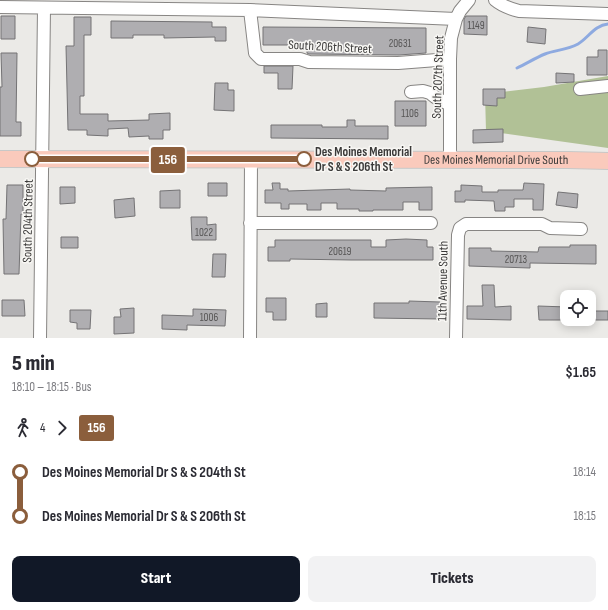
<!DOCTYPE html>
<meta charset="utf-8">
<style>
:root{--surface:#fff;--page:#f2f2f3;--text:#2b2b33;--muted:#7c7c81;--accent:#111827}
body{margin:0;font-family:"Sofia Sans Condensed",sans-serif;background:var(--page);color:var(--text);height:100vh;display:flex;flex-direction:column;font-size:15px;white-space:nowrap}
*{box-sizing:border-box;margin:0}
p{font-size:13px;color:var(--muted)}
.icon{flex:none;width:22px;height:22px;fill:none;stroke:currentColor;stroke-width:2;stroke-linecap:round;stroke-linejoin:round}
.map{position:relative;height:338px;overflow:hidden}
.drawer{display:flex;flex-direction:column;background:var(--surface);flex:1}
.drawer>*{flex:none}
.badge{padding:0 8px;border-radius:3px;font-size:14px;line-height:26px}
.fabs{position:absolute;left:560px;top:290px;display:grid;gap:8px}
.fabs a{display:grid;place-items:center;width:36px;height:36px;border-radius:8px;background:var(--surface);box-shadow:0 2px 10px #0003;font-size:20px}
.map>.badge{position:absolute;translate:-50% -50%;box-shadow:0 0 0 2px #fff}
.legs{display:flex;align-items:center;gap:6px;height:44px;padding:0 12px;font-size:13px}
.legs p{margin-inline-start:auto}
.overview{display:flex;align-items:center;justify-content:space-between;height:68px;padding:0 12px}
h1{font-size:22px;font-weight:800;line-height:30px}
.primary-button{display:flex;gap:8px;margin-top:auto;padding:8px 12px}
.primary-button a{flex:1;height:46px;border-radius:8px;background:var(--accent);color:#fff;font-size:16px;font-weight:800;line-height:46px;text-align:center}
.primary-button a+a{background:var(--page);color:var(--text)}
ul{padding:0 12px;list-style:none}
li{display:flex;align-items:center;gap:14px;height:44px;font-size:15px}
li i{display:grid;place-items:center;width:6px;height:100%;margin:0 5px;background:currentColor}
li i::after{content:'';width:10px;height:10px;margin:-5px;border:3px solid;border-radius:50%;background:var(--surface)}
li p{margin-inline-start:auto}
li:first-child i{background:linear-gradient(#0000 50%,currentColor 0)}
li:last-child i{background:linear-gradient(currentColor 50%,#0000 0)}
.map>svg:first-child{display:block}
.green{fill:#b1c196}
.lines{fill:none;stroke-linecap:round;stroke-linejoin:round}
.stream{stroke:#8eaae0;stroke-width:3}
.building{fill:#afaeb1;stroke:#747375}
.minor-casing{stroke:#878583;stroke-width:14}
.major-casing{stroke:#c8c8c7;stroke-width:18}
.minor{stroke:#fff;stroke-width:12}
.major{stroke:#facabc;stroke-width:16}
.line-1-casing{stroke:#fff;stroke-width:9}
.line-1{stroke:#8b5e3c;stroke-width:6}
.stop-1-dot{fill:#fff;stroke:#8b5e3c;stroke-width:2}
.labels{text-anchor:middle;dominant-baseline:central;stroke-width:3;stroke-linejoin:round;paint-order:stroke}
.number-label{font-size:11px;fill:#575656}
.street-label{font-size:13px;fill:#3a3938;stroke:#f8f7f4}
.stop-label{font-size:13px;font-weight:bold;fill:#3a3938;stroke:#f8f7f4;text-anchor:start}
</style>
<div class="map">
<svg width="608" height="338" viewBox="0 0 608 338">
<rect width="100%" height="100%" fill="#ebeae7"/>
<path class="green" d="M608 76V148L486 131 485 94 544 87Z"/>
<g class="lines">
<path class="stream" d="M517 68C526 64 535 58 545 54 555 50 567 50 578 44 588 38 595 25 608 24"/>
</g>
<path class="building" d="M1 16H15V39H1Z
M466 16H487V35L464 34V19Z
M74 17H91V35H84V96H80V114H108V121L149 120V114L170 113V130H163V139H149V136L129 137 128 128 108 129V136L87 135V130H68L66 46H74Z
M111 21 212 22V27H226V41H215V37L164 38V35H133V38H111Z
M263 27 426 28V53L399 55 309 54 307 53V45H263Z
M528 27 546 29 545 44 527 42Z
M598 50H607V75H587V57H598Z
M1 53H17L16 122H21V136H0V87H2Z
M264 66H293L292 89H278V73H264Z
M556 73 574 74V82L556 83Z
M215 83H228V90H234V111L214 110Z
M483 89H505V98H497V106L483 105Z
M395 101H426V126H395Z
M347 120H355V126H388V139L271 138V125H322V127H347Z
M503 129V142L473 143V130Z
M208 183H227V196H208Z
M272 183H280V189H288V191L350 189V190L386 191V188L432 187V210H419V202H403V210H373V211H359V209H337V203H321V210H307V204H289V209H281V203H265V190H273Z
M524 183 544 184 543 210H533V199H514V207H505V211H495L494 201 465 200V202H455V191H461V185L482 186V192H498V190H523Z
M7 185H23V214H21L19 274H4L3 219H6Z
M60 187H75V203L60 204Z
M180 190V208H160V191Z
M558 192 578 194 577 208 556 205Z
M134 198 135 216 115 218 114 200Z
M191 217H207V225L216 224V240H192Z
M61 237H78V248H61Z
M406 239 427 240V247H433V260H351L290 259V261H268V247H275V240H371V247H386V240Z
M570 245H596V264L530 263V268L469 266V248H491V251L538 252 539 247H570Z
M213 254H226L225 277H212Z
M482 285H494L495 307 511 306V320L467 319V306H483Z
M266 298H286V320H273V312H266Z
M2 300H24L25 316H2Z
M409 301 440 302V319L374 318V303H409Z
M327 303V317H316V304Z
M538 306 567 307V320H539Z
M134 308V333L114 334V317H121L120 309Z
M193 309 226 310 225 326 187 325V330L162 329V315L193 316Z
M70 310H91L90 329H77V323L70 322Z
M589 311H608V320H589Z"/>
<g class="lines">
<g class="minor-casing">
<path id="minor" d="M495 0C502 6 511 9 519 11L608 14
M0 7 250 10 456 19
M250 10 255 53 261 59H300L309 62 398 63 450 59
M580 89 608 86
M411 92 423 91 430 93 435 97 450 105
M450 159V59L451 38 456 19 460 11 469 0
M250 223H431
M40 338 44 8
M250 338 251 160
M456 338 458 235 460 228 466 224H542L550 228 581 229"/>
</g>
<g class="major-casing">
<g id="major">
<path id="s1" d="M0 159 568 160 608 161"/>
</g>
</g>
<use href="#minor" class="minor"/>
<use href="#major" class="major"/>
</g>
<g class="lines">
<g class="line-1-casing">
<path id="line-1" d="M32 159H304"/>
</g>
<use href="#line-1" class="line-1"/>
</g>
<g class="stop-1-dot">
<circle cx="32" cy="159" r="7"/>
<circle cx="304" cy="159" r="7"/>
</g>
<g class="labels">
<g class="number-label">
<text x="476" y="25">1149</text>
<text x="400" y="43">20631</text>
<text x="410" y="113">1106</text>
<text x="204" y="232">1022</text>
<text x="340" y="251">20619</text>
<text x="516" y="259">20713</text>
<text x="209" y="317">1006</text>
</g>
<g class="street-label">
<text transform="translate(330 47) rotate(3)">South 206th Street</text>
<text transform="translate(438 77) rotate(-88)">South 207th Street</text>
<text stroke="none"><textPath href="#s1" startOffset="496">Des Moines Memorial Drive South</textPath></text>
<text transform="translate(28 221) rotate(-89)">South 204th Street</text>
<text transform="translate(443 281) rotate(-89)">11th Avenue South</text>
</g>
<g class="stop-label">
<text x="315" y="152">Des Moines Memorial<tspan x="315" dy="15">Dr S &amp; S 206th St</tspan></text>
</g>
</g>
</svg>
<div class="fabs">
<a><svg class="icon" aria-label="locate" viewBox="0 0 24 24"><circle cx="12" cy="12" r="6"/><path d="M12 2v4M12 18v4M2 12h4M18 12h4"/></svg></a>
</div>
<b class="badge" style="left:168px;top:160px;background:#8b5e3c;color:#fff">156</b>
</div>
<section class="drawer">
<div class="overview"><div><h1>5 min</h1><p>18:10 – 18:15 · Bus</p></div><b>$1.65</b></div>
<div class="legs"><svg class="icon" aria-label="walk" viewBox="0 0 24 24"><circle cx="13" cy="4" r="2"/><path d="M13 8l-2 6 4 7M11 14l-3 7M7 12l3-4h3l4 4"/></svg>4<svg class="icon" aria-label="forward" viewBox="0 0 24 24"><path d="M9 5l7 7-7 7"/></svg><b class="badge" style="background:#8b5e3c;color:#fff">156</b></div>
<ul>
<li><i style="color:#8b5e3c"></i><b>Des Moines Memorial Dr S &amp; S 204th St</b><p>18:14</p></li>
<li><i style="color:#8b5e3c"></i><b>Des Moines Memorial Dr S &amp; S 206th St</b><p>18:15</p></li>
</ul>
<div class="primary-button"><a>Start</a><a>Tickets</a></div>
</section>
